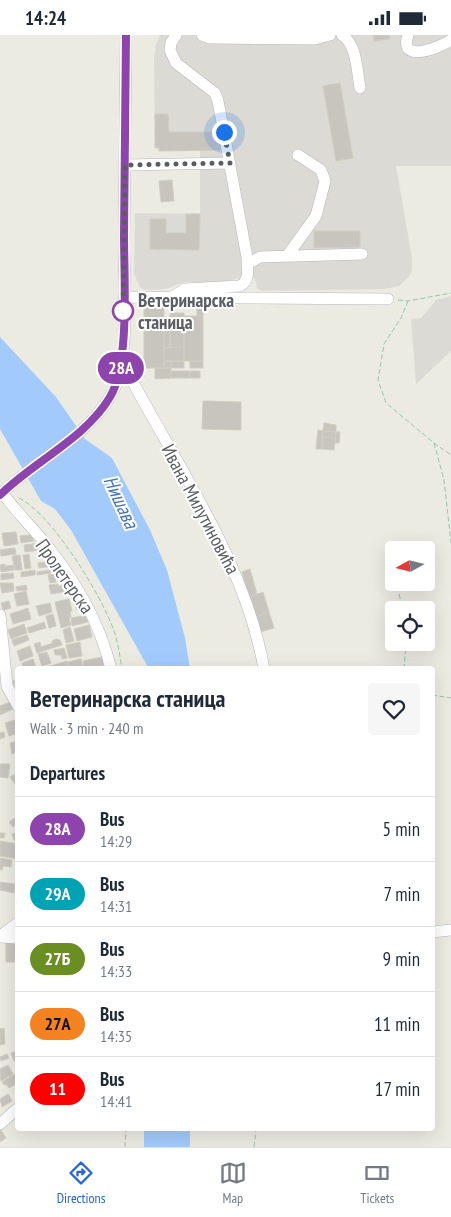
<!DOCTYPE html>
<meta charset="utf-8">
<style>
:root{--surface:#fff;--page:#f6f6f7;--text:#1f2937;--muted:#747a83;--line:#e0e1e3;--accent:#2563eb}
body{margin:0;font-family:"PT Sans Narrow",sans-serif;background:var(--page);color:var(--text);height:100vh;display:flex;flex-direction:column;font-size:19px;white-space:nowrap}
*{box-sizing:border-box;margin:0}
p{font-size:16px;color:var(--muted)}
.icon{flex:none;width:28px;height:28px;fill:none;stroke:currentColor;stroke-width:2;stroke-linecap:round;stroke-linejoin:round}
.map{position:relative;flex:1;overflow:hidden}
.side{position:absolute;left:15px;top:631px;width:420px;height:465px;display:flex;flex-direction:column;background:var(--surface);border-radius:5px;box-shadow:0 5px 20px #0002}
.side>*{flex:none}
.badge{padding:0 10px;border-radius:16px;font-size:18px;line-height:32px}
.needle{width:32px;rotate:262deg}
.fabs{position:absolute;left:385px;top:506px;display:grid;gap:10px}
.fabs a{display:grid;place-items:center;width:50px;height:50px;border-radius:5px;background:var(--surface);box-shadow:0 5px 20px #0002;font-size:25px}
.you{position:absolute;width:25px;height:25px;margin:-12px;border:4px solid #fff;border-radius:50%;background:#1a73e8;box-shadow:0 0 0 8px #1a73e833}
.map>.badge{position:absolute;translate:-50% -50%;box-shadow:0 0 0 2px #fff}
h2{padding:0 15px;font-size:19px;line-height:45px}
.round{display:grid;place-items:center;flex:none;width:52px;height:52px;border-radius:5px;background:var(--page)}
.headline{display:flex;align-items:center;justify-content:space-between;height:85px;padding:0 15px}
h1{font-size:24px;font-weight:700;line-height:38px}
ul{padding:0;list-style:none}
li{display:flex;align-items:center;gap:15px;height:65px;padding:0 15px;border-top:1px solid var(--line)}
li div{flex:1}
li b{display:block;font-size:19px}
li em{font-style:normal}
li .badge{min-width:55px;font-weight:700;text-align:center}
.status{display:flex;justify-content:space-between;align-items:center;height:35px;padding:0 25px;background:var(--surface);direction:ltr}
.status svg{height:14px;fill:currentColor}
.tab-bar{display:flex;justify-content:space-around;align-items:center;height:70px;border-top:1px solid var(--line);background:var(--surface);font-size:14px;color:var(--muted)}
.tab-bar a{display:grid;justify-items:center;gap:2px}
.tab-bar .selected{color:var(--accent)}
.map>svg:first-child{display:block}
.industrial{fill:#dbdad4}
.water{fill:#a2cbfc}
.building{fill:#c8c5bf;stroke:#d1cdc0}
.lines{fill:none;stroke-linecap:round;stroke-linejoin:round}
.minor-casing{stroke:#b4b7bc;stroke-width:12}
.path{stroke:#98c4a9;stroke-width:1;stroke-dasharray:5 2.5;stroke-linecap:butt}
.minor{stroke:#fff;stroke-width:11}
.line-casing{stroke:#fff;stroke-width:11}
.line{stroke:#8e44ad;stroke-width:8}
.walk{stroke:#5a5d62;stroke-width:5;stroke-dasharray:0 9}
.stop-dot{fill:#fff;stroke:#8e44ad;stroke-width:2.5}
.labels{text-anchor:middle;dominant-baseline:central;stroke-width:4;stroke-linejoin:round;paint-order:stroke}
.stop-label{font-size:19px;font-weight:bold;fill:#5a5d62;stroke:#fff;text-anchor:start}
.street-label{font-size:19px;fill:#5a5d62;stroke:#fff}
.water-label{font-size:20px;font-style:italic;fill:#4674be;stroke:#fff}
</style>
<div class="status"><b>14:24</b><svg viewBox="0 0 49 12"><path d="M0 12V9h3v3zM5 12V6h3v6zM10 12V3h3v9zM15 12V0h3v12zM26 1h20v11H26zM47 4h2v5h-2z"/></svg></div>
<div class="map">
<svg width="451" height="1112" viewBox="0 0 451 1112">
<rect width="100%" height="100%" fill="#ecebe2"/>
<path class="industrial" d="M160 0H451V131H396L412 223V235L408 243 399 251 384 254 263 256 257 254 255 243H239L221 248 184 247 166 254 145 255 140 252 134 239 135 178 200 179V116H159V113H155L154 23 156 9Z
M451 261V316L416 349 411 284 421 283 436 265Z"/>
<path class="water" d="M0 302 56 362 85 404 112 423 150 495 167 535 185 603 190 634H149L71 495 55 474 41 466 0 394Z
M144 1094H190V1112H144Z"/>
<path class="building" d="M373 0H389L390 4 374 6Z
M340 48 353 123 336 126 323 51Z
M155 79H168L169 97H219L223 115 159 116V113H155Z
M172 145 174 166 161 167 159 146Z
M186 179H200L199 215 150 214V184H166V198H186Z
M314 196H360V212L314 213Z
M144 271H164V333H144Z
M197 271H203V281H197Z
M170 278H184V312H170Z
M184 281H203V326H184Z
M164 295H170V312L164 313Z
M184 312V326H164V313Z
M164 326H171V333H164Z
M171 326H184V333H171Z
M190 326H203V333H190Z
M133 333H144V342H132Z
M155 333H171V343L155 344Z
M171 336H190V343H171Z
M190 336H200V343H190Z
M203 366 241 367V395L202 394Z
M324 388 336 390V397L323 396Z
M318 395 323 396 322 414H316Z
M323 396 336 397 335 403 322 402Z
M336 397H340L339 408H335Z
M322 402 335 403 334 415 322 414Z
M16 497 18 509 4 511 2 498Z
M30 500 34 506 21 508 20 501Z
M39 508 40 515 25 517 24 510Z
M15 513 16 519 1 521 0 515Z
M29 519 31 533 25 534 23 520Z
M20 520 22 535H15L12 521Z
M53 526 54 531 39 533 38 528Z
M5 529V531L14 530V535L1 537 0 530Z
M250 534 257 559 249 562 242 537Z
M35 535V540L21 542V537Z
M50 535 51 538 37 540V537Z
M13 538 14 543 1 545V539Z
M54 539 56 547 50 548 48 540Z
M0 548H13L14 556 2 558Z
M58 549V551L69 550 70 556 51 559 49 550Z
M26 550 27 555 17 556 16 552Z
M26 556 29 569 17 571 14 559Z
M263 557 269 577 256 582 249 562Z
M69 564 72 576H70L71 582 69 583 71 590 61 593 55 567Z
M9 566 11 573 3 575 1 568Z
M77 566 81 574 77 575 74 568Z
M50 568 52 577 39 581 36 571Z
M28 573 31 584 13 589 10 579Z
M269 577 274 593 260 597 256 582Z
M53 579 56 591 49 593 46 581Z
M87 580 88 587 72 591 71 583Z
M44 587 46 593 29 598 27 593Z
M24 589 27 598 11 604 8 595Z
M89 590 92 602 77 606 74 594Z
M70 592 74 606 66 608 63 595Z
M27 600 29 605 14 611 12 605Z
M56 604 60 605 62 610 37 618 34 609 40 607 41 612 53 608 52 606Z
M80 607 82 621 69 623 66 610Z
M30 611 33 621 20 626 17 616Z
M64 613 67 623 62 624 61 620H55L54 615Z
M47 617 51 628 42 631 38 619Z
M102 622 104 630 85 634 83 626Z
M33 624 36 633 21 634 23 632 22 628Z
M81 624 83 633 70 634 68 627Z
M67 626 69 634H48L47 632Z
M18 645V654H16L13 646Z
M10 667 13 674 0 680V671Z
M18 684V698L9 701 5 688Z
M4 697 5 702 0 704V698Z
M18 706V717L12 719 10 708Z
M0 729H10L8 743 0 742Z
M18 738V753L10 742Z
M18 781V788L13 792 9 787Z
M18 797V804L14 805 12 799Z
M0 798H5L4 803H0Z
M0 806 18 809V824L0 821Z
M0 823 12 825 11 832 3 831 2 835H0Z
M0 847 15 849 14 858 0 855Z
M6 908H18V927H6Z
M4 993 5 1009 0 1010V994Z
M18 1016V1025L14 1026 11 1018Z
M7 1019 9 1023 1 1026 0 1022Z
M8 1030 13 1039 1 1046 0 1034Z
M15 1039 18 1048 9 1053 6 1049 4 1050 2 1047Z
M8 1059 12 1066 2 1072 0 1064Z
M0 1093 6 1103 0 1107Z"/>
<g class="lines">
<g class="minor-casing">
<path id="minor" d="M202 0 210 3 315 4 330 0
M342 0C357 9 357 37 360 53
M408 0C398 30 441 12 451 5
M125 130 230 128
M287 221 316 181 325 146 321 135 298 120
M247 229 260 222 362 219
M124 262 388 264
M171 263 185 254 240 251C251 245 247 233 247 222L218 66 215 58 176 28 170 15 171 8 176 0
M124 323 135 351C184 441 246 532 264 634
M2 457C15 476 31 491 45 508 76 547 99 585 111 634
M0 460C34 426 85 404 110 362 131 328 124 249 124 209 125 139 125 70 126 0
M0 580 7 651 18 671
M432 897 451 895
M0 901 18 888
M0 902 18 903
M0 1089 18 1073"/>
</g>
<path class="path" d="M398 265 408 266 451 258
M408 266 401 283 384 309 378 345 386 368 434 408 451 420
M434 408 444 445 451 508
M19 463C52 479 102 561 114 596 118 608 120 621 122 634
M399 559 403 575
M404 634 406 608
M432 660 451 663
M125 1112 126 1094
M254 1112 256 1094"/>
<use href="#minor" class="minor"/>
</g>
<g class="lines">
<g class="line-casing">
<path id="line" d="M0 460C33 427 86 403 110 362 130 329 124 241 124 201 125 134 125 67 126 0"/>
</g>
<use href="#line" class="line"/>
<path class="walk" d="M123 276V281L125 130 230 128 224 97"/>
</g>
<circle class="stop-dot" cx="123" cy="276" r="10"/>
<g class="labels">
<g class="stop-label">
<text x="138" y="265">Ветеринарска<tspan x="138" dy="22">станица</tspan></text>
</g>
<g class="street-label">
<text transform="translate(201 474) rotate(62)">Ивана Милутиновића</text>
<text transform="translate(65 541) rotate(55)">Пролетерска</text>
</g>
<g class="water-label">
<text transform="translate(121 467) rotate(65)">Нишава</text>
</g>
</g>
</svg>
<div class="fabs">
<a><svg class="needle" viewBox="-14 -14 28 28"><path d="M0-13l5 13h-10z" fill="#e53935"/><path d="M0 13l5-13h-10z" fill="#747a83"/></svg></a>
<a><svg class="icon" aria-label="locate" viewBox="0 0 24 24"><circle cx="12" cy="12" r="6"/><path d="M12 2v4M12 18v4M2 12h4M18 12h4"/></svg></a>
</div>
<div class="you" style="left:224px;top:97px"></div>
<b class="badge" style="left:121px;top:333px;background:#8e44ad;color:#fff">28А</b>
<section class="side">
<div class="headline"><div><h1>Ветеринарска станица</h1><p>Walk · 3 min · 240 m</p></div><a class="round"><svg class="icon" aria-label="heart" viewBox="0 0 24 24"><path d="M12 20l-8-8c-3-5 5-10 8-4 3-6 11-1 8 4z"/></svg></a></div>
<h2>Departures</h2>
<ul>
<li><span class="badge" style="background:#8e44ad;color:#fff">28А</span><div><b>Bus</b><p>14:29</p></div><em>5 min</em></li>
<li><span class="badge" style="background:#00a3b4;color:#fff">29А</span><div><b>Bus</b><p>14:31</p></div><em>7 min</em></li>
<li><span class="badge" style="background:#6b8e23;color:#fff">27Б</span><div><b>Bus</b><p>14:33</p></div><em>9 min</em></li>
<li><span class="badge" style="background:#f58220;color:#111">27А</span><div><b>Bus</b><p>14:35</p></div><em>11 min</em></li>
<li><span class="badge" style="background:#f00;color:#fff">11</span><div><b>Bus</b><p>14:41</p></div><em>17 min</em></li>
</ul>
</section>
</div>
<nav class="tab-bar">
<a class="selected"><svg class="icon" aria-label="directions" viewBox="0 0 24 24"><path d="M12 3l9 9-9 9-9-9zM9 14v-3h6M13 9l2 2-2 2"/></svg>Directions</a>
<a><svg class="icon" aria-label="map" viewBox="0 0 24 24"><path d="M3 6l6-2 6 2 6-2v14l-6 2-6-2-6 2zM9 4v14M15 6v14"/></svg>Map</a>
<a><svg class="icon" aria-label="tickets" viewBox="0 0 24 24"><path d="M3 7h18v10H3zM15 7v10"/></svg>Tickets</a>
</nav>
